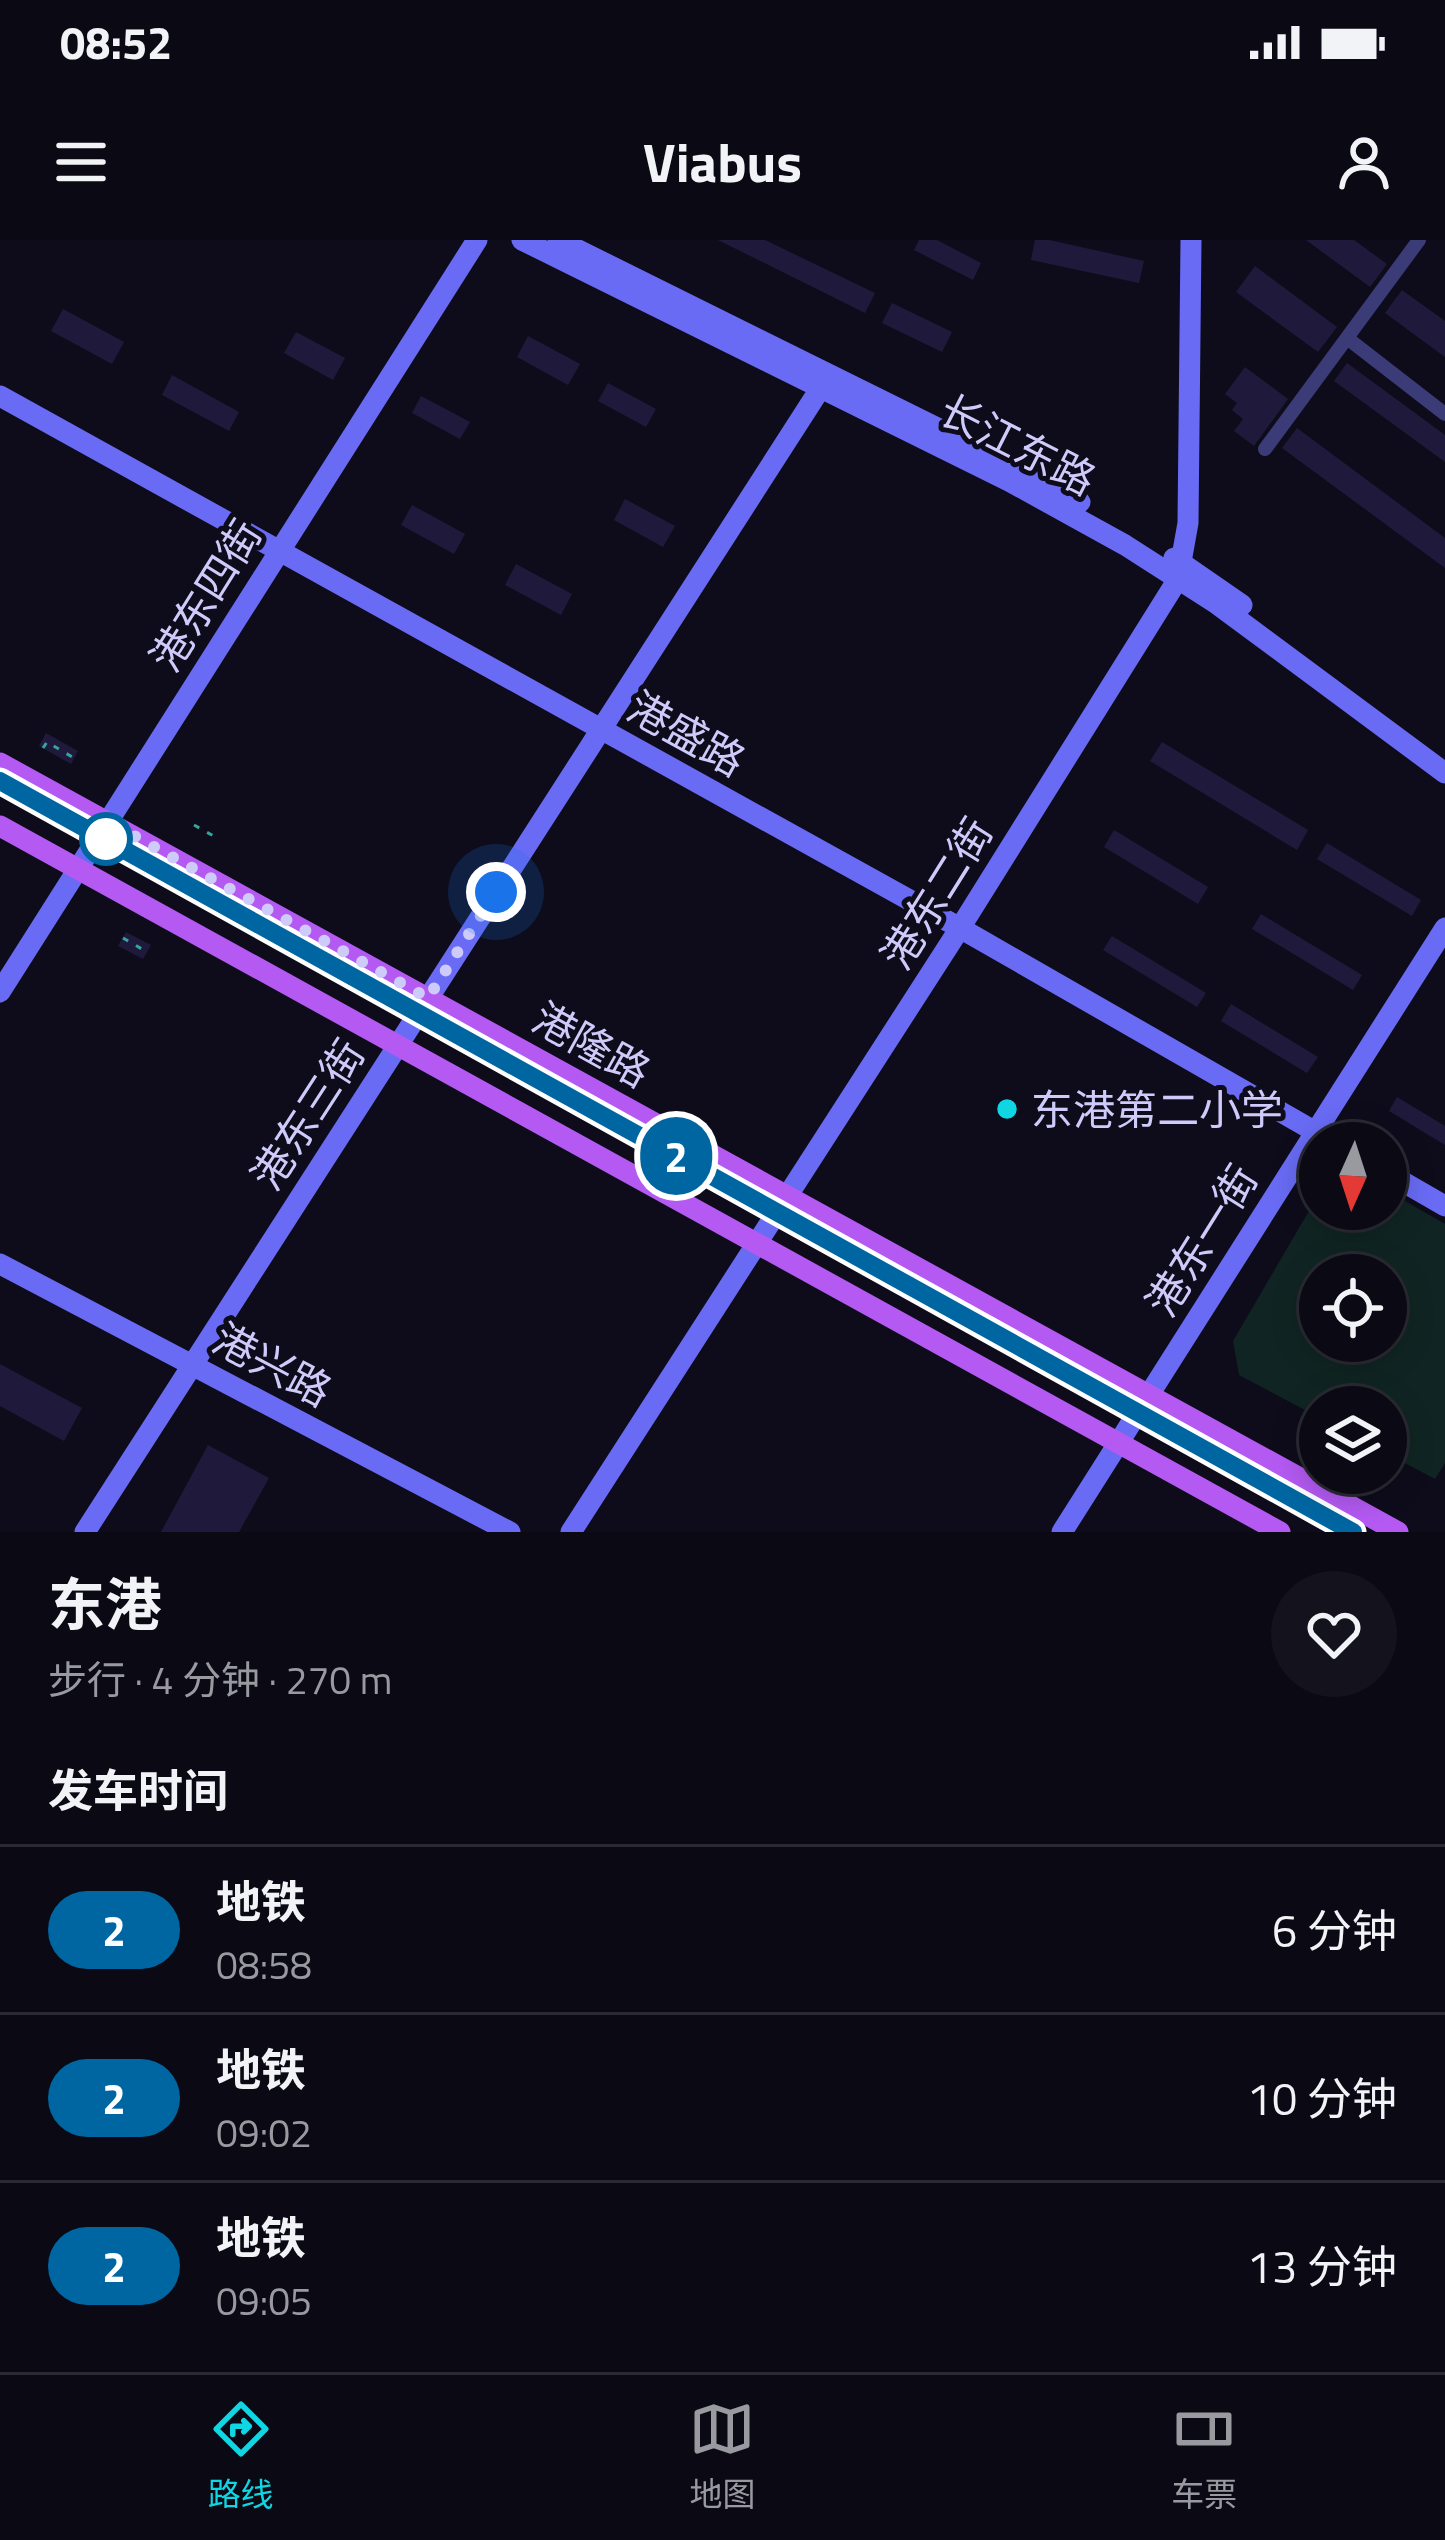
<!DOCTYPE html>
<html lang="zh">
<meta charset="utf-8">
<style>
:root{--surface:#0a0914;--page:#13121d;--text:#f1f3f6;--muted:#999aa0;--line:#2a2a34;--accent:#10d5e2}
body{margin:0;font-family:"Titillium Web","Noto Sans SC",sans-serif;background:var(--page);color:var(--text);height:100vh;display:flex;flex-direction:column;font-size:45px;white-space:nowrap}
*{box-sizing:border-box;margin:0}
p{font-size:39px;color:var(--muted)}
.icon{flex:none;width:66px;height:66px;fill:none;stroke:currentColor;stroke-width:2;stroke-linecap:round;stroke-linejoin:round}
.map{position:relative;height:1292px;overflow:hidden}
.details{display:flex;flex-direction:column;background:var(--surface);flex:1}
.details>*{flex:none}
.badge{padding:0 24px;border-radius:39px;font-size:42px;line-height:78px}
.needle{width:78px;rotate:183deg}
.buttons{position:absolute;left:1299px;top:882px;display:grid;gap:24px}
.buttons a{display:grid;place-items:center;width:108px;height:108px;border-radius:50%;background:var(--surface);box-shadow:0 6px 30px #0003,0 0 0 3px var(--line);font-size:60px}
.you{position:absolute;width:60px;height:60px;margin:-30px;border:9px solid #fff;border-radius:50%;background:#1a73e8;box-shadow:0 0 0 18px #1a73e833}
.map>.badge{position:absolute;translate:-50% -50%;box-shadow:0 0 0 6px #fff}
h2{padding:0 48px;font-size:45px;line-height:108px}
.round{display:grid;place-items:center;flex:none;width:126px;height:126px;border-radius:63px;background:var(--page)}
.head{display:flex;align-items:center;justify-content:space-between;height:204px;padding:0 48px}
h1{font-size:57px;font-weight:700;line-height:90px}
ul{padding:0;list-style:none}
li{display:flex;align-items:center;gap:36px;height:168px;padding:0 48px;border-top:3px solid var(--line)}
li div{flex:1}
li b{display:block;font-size:45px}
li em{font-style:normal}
li .badge{min-width:132px;font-weight:700;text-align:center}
.status{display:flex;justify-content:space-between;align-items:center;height:84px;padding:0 60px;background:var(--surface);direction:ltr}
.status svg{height:33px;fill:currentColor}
header{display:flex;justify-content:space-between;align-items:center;height:156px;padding:0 48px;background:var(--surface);font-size:54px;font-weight:700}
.dock{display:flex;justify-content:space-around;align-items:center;height:168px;border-top:3px solid var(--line);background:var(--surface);font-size:33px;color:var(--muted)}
.dock a{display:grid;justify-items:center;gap:6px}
.dock .selected{color:var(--accent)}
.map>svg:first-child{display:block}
.green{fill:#102523;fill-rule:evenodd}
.building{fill:#1f1a3b}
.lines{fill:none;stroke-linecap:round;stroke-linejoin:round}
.path{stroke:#35a59a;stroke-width:3;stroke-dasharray:6 9;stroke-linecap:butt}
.street{stroke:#3b3b77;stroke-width:14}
.secondary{stroke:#696bf4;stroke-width:21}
.primary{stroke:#b45af3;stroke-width:21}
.line-casing{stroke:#fff;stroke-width:27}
.line{stroke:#0066a1;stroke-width:18}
.walk{stroke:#cecbfb;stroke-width:12;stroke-dasharray:0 21.6}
.stop-dot{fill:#fff;stroke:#0066a1;stroke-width:6}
.poi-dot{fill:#10d5e2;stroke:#0e0c1b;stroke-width:4.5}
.labels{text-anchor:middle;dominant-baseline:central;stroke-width:10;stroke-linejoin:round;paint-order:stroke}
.street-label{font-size:42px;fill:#cecbfb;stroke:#0e0c1b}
.poi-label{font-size:42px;fill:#cecbfb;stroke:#0e0c1b;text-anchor:start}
</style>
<div class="status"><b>08:52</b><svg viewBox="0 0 49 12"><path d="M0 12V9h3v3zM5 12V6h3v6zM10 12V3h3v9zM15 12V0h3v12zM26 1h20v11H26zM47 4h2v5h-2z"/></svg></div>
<header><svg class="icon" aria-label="menu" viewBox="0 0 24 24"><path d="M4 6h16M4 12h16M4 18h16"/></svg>Viabus<svg class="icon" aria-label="person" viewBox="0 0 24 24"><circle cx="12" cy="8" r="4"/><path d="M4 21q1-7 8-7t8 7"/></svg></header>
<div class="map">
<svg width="1445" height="1292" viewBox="0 0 1445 1292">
<rect width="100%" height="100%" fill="#0e0c1b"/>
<path class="green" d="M1386 950 1445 984V1223L1435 1239 1386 1213V1167H1320V1178L1239 1135 1233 1101 1320 952V969H1386ZM1320 1035H1386V1101H1320Z"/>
<path class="building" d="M718 0H765L875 53 865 73Z
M919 0H937L981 23 973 40 914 10Z
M1035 0H1049L1144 21 1139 43 1031 20Z
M1306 0H1354L1387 24 1370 47Z
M1255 26 1337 87 1318 112 1236 52Z
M1402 50 1445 81V117L1385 73Z
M892 63 952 92 942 112 882 83Z
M63 69 124 102 112 124 51 91Z
M296 92 345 118 333 140 284 113Z
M528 96 580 124 568 145 517 117Z
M1347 123 1445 195V222L1334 141Z
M1245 127 1288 159 1254 206 1234 191 1243 179 1232 170 1237 163 1225 154Z
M172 135 239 172 229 191 162 155Z
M608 143 656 169 646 187 598 161Z
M421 156 470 182 460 199 412 173Z
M1297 188 1445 298V328L1282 208Z
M625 259 675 286 663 307 614 280Z
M412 265 465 294 454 314 401 285Z
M516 324 572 354 561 375 505 345Z
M46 493 78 511 71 524 39 506Z
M1162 502 1308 590 1297 610 1150 521Z
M1114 590 1208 647 1198 664 1104 607Z
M1327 603 1421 660 1412 676 1317 619Z
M1261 674 1362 735 1353 750 1252 689Z
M126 692 151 705 143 719 118 706Z
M1112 696 1206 753 1197 767 1103 710Z
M1231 764 1318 817 1307 833 1221 781Z
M1397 857 1445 886V905L1389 871Z
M0 1124 82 1168 64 1201 0 1166Z
M208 1205 269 1238 239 1292H161Z"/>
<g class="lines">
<path class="path" d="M43 508 47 502 74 518
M194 585 219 599
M123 698 147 712"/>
<path class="street" d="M1347 98 1445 174
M1265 209 1419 0"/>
<path class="secondary" d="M522 0 1009 241 1125 305 1217 364 1445 533
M558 0 1016 227 1080 262
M0 156 960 688 1335 903
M1174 318 1242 365
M0 752 477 0
M1386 932 1445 966
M0 1024 510 1292
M85 1292 829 135
M571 1292 960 688 1178 339 1188 283 1191 0
M1062 1292 1445 688"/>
<path class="primary" d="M0 523 1398 1292
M0 586 1280 1292"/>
</g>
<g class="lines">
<g class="line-casing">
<path id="line" d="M0 541 1353 1292"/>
</g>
<use href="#line" class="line"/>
<path class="walk" d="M106 599H95L107 581 428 758 496 652"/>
</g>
<circle class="stop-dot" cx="106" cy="599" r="24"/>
<circle class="poi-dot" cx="1007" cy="869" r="12"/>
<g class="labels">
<g class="street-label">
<text transform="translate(1018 204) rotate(27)">长江东路</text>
<text transform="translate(205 355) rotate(-58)">港东四街</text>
<text transform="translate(687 493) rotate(29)">港盛路</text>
<text transform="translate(936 653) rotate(-58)">港东二街</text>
<text transform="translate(592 804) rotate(29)">港隆路</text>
<text transform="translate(307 874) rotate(-57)">港东三街</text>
<text transform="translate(1201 1000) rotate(-58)">港东一街</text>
<text transform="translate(273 1124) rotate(28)">港兴路</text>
</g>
<g class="poi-label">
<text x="1031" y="869">东港第二小学</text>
</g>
</g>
</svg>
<div class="buttons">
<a><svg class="needle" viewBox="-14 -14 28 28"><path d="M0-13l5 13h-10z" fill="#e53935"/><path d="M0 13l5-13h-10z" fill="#999aa0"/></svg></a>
<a><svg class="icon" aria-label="locate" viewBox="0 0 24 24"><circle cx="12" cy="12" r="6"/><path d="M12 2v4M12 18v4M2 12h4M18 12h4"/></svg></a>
<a><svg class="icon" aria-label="layers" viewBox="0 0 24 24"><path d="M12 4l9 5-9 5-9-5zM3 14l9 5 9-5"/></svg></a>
</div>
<div class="you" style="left:496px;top:652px"></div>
<b class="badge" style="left:676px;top:916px;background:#0066a1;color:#fff">2</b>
</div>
<section class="details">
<div class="head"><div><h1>东港</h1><p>步行 · 4 分钟 · 270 m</p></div><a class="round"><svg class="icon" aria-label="heart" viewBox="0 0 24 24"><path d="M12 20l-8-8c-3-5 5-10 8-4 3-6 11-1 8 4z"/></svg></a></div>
<h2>发车时间</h2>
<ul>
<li><span class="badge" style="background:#0066a1;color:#fff">2</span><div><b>地铁</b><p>08:58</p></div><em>6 分钟</em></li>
<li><span class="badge" style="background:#0066a1;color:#fff">2</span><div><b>地铁</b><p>09:02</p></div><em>10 分钟</em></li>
<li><span class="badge" style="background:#0066a1;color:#fff">2</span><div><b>地铁</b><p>09:05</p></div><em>13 分钟</em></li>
</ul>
</section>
<nav class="dock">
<a class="selected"><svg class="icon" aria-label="directions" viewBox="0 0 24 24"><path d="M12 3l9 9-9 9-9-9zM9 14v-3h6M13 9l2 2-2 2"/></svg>路线</a>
<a><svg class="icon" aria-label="map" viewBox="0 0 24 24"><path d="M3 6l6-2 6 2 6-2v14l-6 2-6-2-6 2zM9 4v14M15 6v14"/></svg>地图</a>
<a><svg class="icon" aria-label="tickets" viewBox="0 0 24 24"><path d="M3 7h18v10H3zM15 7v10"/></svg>车票</a>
</nav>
